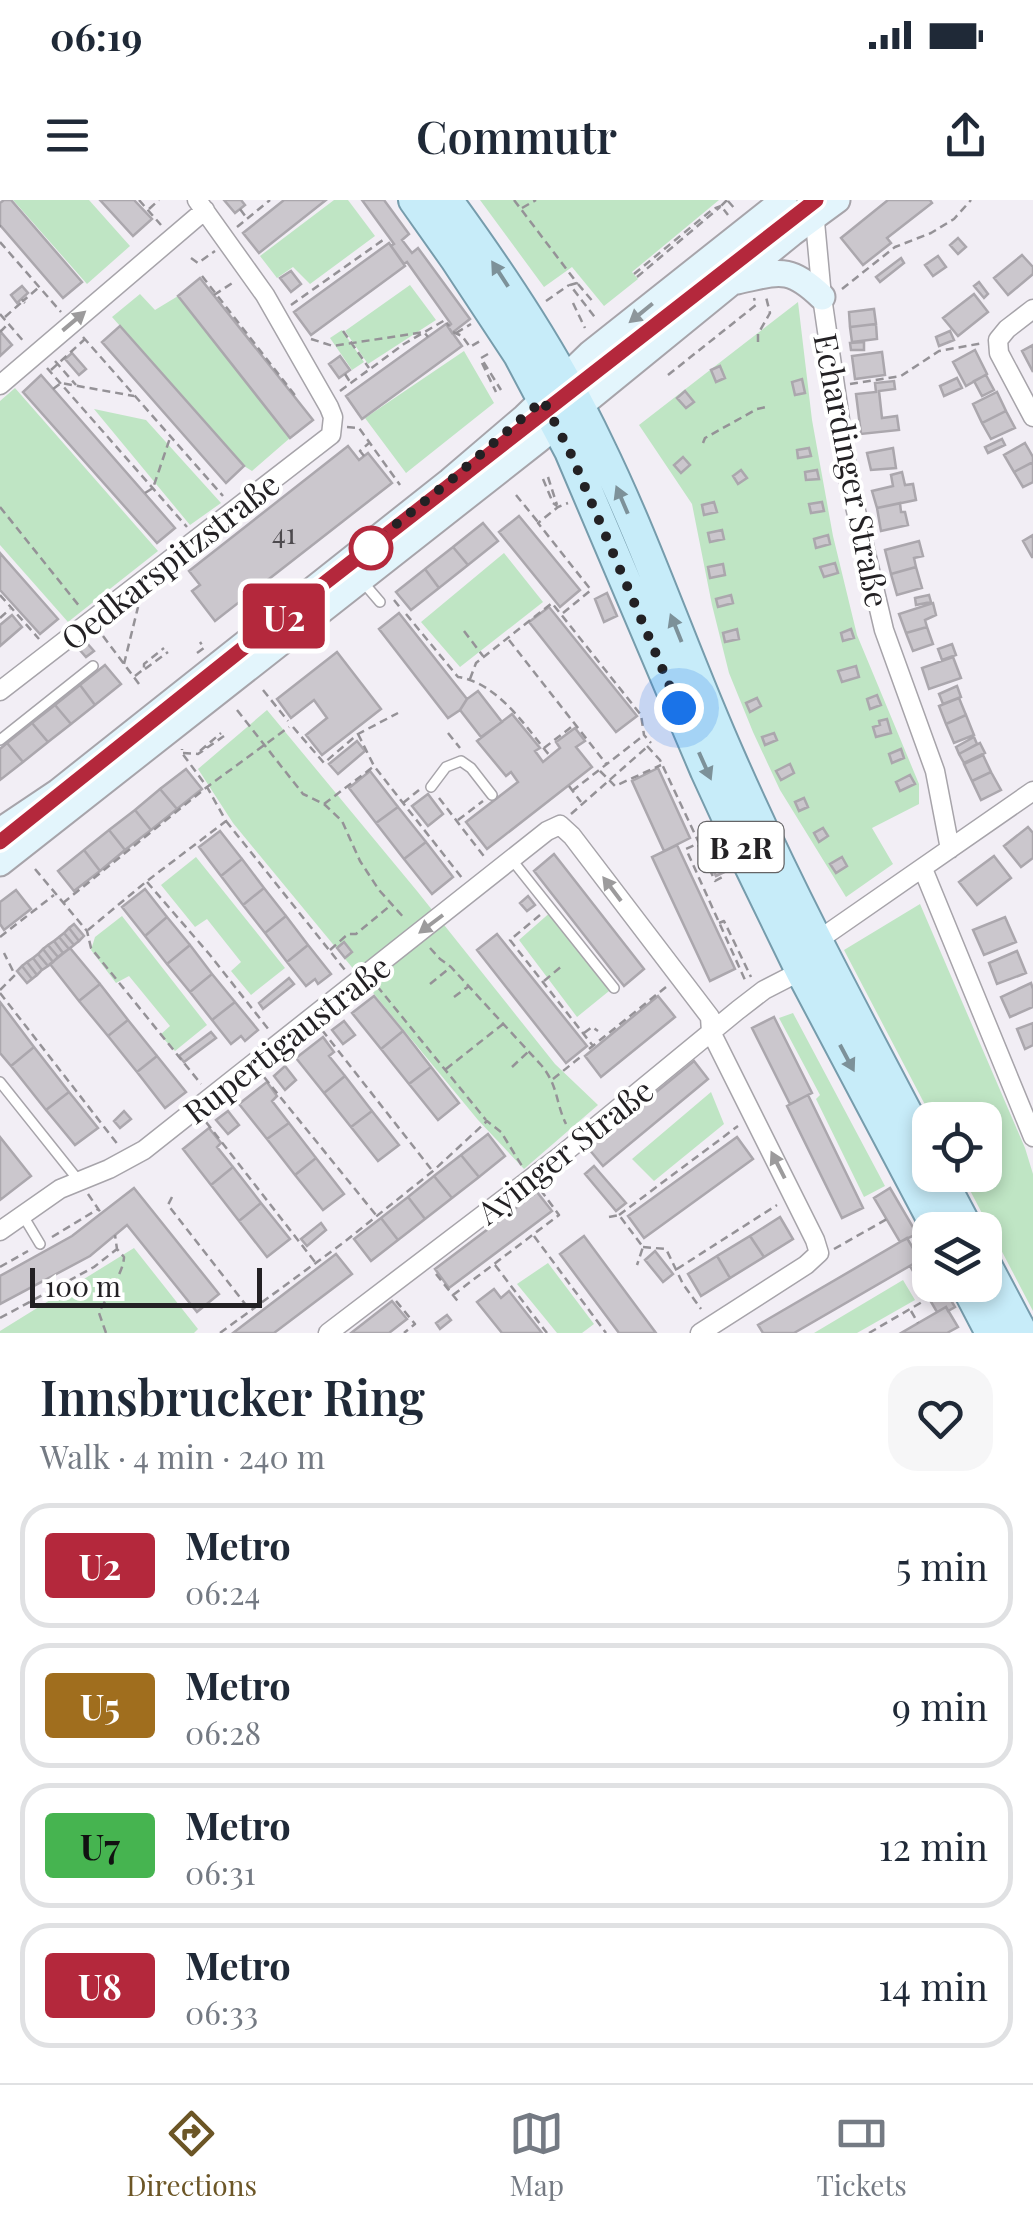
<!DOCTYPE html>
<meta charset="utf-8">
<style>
:root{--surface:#fff;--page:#f6f6f7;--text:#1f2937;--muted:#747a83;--line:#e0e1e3;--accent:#6c5626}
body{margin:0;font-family:"Playfair Display",serif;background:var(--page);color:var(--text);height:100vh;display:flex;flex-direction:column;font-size:38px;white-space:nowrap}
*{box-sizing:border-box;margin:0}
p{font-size:32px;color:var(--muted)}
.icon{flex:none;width:55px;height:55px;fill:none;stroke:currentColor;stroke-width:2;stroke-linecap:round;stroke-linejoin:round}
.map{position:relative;height:1133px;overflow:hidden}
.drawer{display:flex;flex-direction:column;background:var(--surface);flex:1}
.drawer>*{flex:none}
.badge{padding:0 20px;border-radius:8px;font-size:35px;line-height:65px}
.buttons{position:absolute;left:912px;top:902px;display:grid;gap:20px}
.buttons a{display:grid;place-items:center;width:90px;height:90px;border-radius:20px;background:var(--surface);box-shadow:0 5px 15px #0003;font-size:50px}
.scale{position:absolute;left:30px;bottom:25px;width:232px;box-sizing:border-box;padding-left:10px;border:5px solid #232124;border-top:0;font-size:28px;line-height:35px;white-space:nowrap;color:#232124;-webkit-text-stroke:8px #fff;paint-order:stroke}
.you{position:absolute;width:50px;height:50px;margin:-25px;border:8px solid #fff;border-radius:50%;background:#1a73e8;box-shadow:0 0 0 15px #1a73e833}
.map>.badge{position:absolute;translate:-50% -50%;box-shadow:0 0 0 5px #fff}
.round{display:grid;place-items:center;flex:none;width:105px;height:105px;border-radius:30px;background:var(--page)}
.overview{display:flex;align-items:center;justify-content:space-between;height:170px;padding:0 40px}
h1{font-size:48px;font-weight:600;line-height:75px}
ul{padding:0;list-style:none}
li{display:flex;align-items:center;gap:30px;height:125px;margin:0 20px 15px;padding:0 20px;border:5px solid var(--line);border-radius:30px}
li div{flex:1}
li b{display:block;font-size:38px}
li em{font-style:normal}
li .badge{min-width:110px;font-weight:700;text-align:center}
.status{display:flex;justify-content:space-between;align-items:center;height:70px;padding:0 50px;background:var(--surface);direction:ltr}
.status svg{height:28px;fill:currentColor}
header{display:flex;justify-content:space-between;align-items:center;height:130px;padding:0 40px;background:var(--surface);font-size:45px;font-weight:600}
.tab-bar{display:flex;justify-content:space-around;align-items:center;height:140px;border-top:2px solid var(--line);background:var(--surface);font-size:28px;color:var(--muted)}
.tab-bar a{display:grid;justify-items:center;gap:5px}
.tab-bar .selected{color:var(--accent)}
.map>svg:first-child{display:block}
.green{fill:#bfe5c4}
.building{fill:#cbc7cd;stroke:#aba7ad;stroke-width:2.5}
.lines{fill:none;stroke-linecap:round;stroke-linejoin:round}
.service-casing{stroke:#a7a4aa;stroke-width:12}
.minor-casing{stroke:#a7a4aa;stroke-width:21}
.secondary-casing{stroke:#a7a4aa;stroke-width:29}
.primary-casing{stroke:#769cac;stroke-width:34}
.path{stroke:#959297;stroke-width:2.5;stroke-dasharray:8 5;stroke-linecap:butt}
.service{stroke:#fff;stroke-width:9}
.minor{stroke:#fff;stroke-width:18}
.secondary{stroke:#e3f5fc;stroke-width:25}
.primary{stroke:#c7ecf9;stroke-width:30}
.oneway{fill:#7d9199}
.oneway2{fill:#8d969b}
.oneway3{fill:#9c9b9c}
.line-casing{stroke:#fff;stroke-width:22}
.line{stroke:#b4283c;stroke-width:15}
.walk{stroke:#232124;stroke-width:10;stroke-dasharray:0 18}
.stop-dot{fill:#fff;stroke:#b4283c;stroke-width:5}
.labels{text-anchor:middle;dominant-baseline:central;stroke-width:8;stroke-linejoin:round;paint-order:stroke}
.number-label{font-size:28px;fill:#4d4a4e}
.shield{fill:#fff;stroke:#656466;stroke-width:2.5}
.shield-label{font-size:30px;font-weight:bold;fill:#232124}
.street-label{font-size:32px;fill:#232124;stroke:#fff}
</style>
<div class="status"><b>06:19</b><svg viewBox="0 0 49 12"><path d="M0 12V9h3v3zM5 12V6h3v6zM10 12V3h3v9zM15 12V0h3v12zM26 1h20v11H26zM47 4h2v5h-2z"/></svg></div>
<header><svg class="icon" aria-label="menu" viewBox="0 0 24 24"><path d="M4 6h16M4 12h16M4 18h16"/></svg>Commutr<svg class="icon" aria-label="share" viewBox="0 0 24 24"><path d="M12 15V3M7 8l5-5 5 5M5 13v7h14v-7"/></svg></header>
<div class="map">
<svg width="1033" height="1133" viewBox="0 0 1033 1133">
<rect width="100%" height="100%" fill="#f2eef5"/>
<path class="green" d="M13 0H89L130 46 87 84Z
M334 0H348L375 36 310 84 293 67 277 78 260 56Z
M480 0H719L632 72 638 79 604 106 572 67 544 87Z
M410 85 436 120 368 164 345 131Z
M140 94 155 110 178 96 290 238 252 271 244 266 112 117Z
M798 102 812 220 833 336 857 435 919 584V604L872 628 893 664 846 697 780 590 753 532 729 473 712 405 692 304 639 225Z
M342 130 364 162 352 170 330 138Z
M464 151 494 203 406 273 365 218Z
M15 188 158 351 68 422 0 345V201Z
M94 209 146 220 221 303 190 325Z
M504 353 543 402 460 467 421 422Z
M267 510 417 691 555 864 598 905 524 969 478 920 233 623 198 569Z
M196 657 285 768 251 795 231 771 241 762 207 719 195 727 161 685Z
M920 704 1025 948 1033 974V1111L962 975H985V920H933L844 750Z
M553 710 614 787 577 817 519 740Z
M122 716 207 825 175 851 160 835 170 826 129 776 116 783 91 750 95 737Z
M793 813 885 986 864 997 816 899 820 895 779 818Z
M711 892 724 924 654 981 632 959Z
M134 1048 198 1129 194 1133H0V1131Z
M548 1063 594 1124 582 1133H557L517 1084Z
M903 1080 915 1100 857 1133H814Z"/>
<path class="building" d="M4 0H11L82 82 63 98 0 25V3Z
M100 0H134L152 19 133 36Z
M224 0H241L245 5 235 13Z
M284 0H326L259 53 243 33Z
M362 0H384L409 34 402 40 412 53 418 48 470 119 452 133 448 127 451 124 407 62 404 64 391 46 394 44Z
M888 0H930L932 3 887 38 891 43 863 65 841 38Z
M958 38 966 47 958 54 950 45Z
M389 43 405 66 311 135 294 112Z
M1022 55 1033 67V74L1008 95 994 78Z
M938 56 946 67 933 76 925 65Z
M901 58 904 63 880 82 876 77Z
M291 71 301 84 291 92 280 78Z
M200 78 313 220 290 238 178 96Z
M979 82 988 94 984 98 974 86Z
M22 86 28 93 17 103 11 95Z
M974 94 988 112 958 136 943 118Z
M874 109 876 124 850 127 849 112Z
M446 124 462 146 362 219 346 196Z
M876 124 877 139 852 142 850 127Z
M120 126 244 266 226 283 102 142Z
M0 131 12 145 0 156Z
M950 131 954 140 939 146 936 137Z
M864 142V150H851L850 143Z
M1033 145V172L1022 151Z
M975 150 987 174 966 186 953 162Z
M882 152 885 175 855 179 852 156Z
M72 153 86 169 79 175 65 159Z
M340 156 350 170 339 178 329 164Z
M720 166 725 178 716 182 711 170Z
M41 175 175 328 157 343 23 192Z
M986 175 994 190 982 196 974 181Z
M957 178 962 188 944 196 940 186Z
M802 179 805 193 795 195 792 182Z
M894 181 895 189 879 191 882 218 897 216 899 230 861 234 856 194 876 192 875 183Z
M685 191 694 202 686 208 677 198Z
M997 192 1006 211 982 223 973 204Z
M1006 211 1015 228 991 239 982 223Z
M1002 239 1005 245 988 253 985 247Z
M1025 243 1033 257V262L1014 272 1004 255Z
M348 246 359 260 368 253 392 283 215 421 192 391 200 385 189 371Z
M809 248 811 256 798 258 797 250Z
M893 248 896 268 871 270 867 253Z
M683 257 690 265 681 273 674 265Z
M1033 262V282L1023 287 1014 272Z
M741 270 747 278 738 284 733 276Z
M817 270 819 279 806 280 805 272Z
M902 272 905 285 913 284 916 300 877 308 872 291 893 286 891 275Z
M714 302 717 312 704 315 702 305Z
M822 302 824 311 811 313 809 304Z
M900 303 901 312H905L908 325 881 331 877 308Z
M519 316 580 390 560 407 499 332Z
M483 323 498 341 468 365 453 347Z
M722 330 724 339 710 342 708 333Z
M828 335 830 344 816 348 814 339Z
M1033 335V357H1032L1023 341Z
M919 341 923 356 914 358 916 367 891 374 885 350Z
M453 347 468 365 439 388 425 369Z
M0 353 58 419 40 434 0 390Z
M835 363 838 373 824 377 820 367Z
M723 364 725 375 710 378 708 367Z
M916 367 922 388 897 395 891 374Z
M425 369 439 388 411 410 396 392Z
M607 393 617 416 604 422 595 399Z
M731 395 733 403 718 407 716 399Z
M929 395 931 402 916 405 915 398Z
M933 403 936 415 925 420 927 427 906 433 899 414Z
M549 407 637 516 616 532 529 422Z
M399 413 467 499 460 510 448 518 379 429Z
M12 415 22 427 0 446V425Z
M927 427 933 444 913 451 906 433Z
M737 429 739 439 725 442 723 433Z
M851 429 854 438 843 441 841 433Z
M86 442 94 451 86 457 78 448Z
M952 444 956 455 942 460 938 449Z
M337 452 381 509 322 555 306 535 327 518 314 500 291 518 277 499Z
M953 457 961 478 929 489 922 468Z
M105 465 121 484 95 505 80 485Z
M856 466 859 477 842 482 838 471Z
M80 485 95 505 71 524 55 505Z
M957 486 961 497 943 504 939 494Z
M478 491 502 522 481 537 460 510 467 499Z
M877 495 881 505 870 509 867 499Z
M757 498 761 506 750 512 746 503Z
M959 498 966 515 946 524 939 506Z
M55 505 71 524 48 542 32 523Z
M512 514 540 548 535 551 543 562 560 548 556 542 575 528 585 541 576 547 592 567 487 649 466 622 518 582 511 572 506 576 477 541Z
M966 515 974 535 954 543 946 524Z
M887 519 891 533 876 537 873 527 880 525 879 521Z
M32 523 48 542 23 562 7 543Z
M774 533 777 540 765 545 762 537Z
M974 537 977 544 959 554 956 547Z
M357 541 365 551 338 574 329 564Z
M7 543 23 562 0 580V549Z
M980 543 985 553 964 563 959 554Z
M901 549 904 558 892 563 889 554Z
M983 555 991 572 972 581 964 564Z
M790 564 794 573 781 580 776 571Z
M658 568 690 638 664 651 632 581Z
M186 569 202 589 177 609 160 589Z
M370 571 398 607 376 623 349 588Z
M991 572 1001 590 981 600 972 581Z
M910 575 915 584 900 591 896 582Z
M160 589 177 609 151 630 135 610Z
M428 594 443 614 428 626 412 606Z
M804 598 808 607 799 611 795 602Z
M398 607 426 642 404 659 376 623Z
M135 610 151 630 125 650 109 630Z
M1028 627 1033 633V658L1021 667 1004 646Z
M823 628 828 636 819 642 814 633Z
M109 630 125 650 100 671 84 650Z
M220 631 242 659 221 676 199 647Z
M426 642 453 677 432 694 404 659Z
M677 645 735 769 710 781 652 657Z
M84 650 100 671 74 691 58 671Z
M721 653 729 670 716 676 707 659Z
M554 654 644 769 624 786 534 671Z
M994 656 1011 678 977 705 959 682Z
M842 657 847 666 836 673 830 664Z
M242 659 264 688 243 705 221 676Z
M264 688 286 716 265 733 243 705Z
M145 689 167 717 145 736 122 707Z
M16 690 31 709 4 730 0 724V702Z
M528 696 535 705 527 711 520 703Z
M286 716 308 745 287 762 265 733Z
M167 717 190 745 167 764 145 736Z
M1005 717 1016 742 984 755 973 730Z
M74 724 84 736 79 741 69 728Z
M69 728 79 741 74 745 64 733Z
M64 733 74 745 69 749 59 737Z
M497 734 587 846 566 863 477 750Z
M59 737 69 749 63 753 54 741Z
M54 741 63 753 58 757 48 745Z
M344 742 352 752 345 758 337 748Z
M48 745 58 757 53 762 43 749Z
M190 745 212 774 190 792 167 764Z
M308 745 331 774 318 784 315 779 306 786 287 762Z
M70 748 100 784 79 801 50 764Z
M43 749 53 762 48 766 38 754Z
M1017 751 1026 773 997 784 989 763Z
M38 754 48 766 42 770 33 758Z
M33 758 42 770 37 775 27 762Z
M27 762 37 775 32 779 22 766Z
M22 766 32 779 27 783 17 771Z
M212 774 235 802 212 820 190 792Z
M289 778 294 784 263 809 259 803Z
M1031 783 1033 789V807L1010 817 1001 797Z
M100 784 128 820 108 836 79 801Z
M374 796 403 831 381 849 352 813Z
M658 796 675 817 601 877 585 856Z
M0 802 34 847 11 866 0 853Z
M235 802 258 830 245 841 241 836 231 844 212 820Z
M774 817 812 893 790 904 752 828Z
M128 820 157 856 137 872 108 836Z
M344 821 355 835 343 844 332 830Z
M1033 823V845L1025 849 1017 829Z
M403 831 431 867 409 884 381 849Z
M211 832 216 838 184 862 179 856Z
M323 837 334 852 329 856 345 876 324 893 296 858Z
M34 847 69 892 46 910 11 866Z
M157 856 186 892 165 908 137 872Z
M694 861 708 879 603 966 588 948Z
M285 866 296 880 285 890 274 876Z
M431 867 459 903 438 920 409 884Z
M345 876 372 911 351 927 324 893Z
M267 882 277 896 272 901 289 923 267 939 239 904Z
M69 892 98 928 75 945 46 910Z
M808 895 863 1008 842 1018 787 906Z
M124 911 131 919 120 928 114 921Z
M228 911 239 925 228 934 216 920Z
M372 911 399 945 378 961 351 927Z
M289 923 316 958 295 975 267 939Z
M209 928 221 943 217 947 233 967 211 985 183 949Z
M488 934 505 956 479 977 461 955Z
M0 937 31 976 0 1000Z
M737 937 753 959 644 1038 628 1016Z
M461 955 479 977 452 998 434 976Z
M316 958 344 994 323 1010 295 975Z
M594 966 626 1003 616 1011 585 974Z
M233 967 261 1003 239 1021 211 985Z
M434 976 452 998 425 1019 408 997Z
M134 988 219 1094 197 1112 127 1025 90 1056 0 1104V1076L72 1036Z
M890 988 917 1034 900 1042 874 998Z
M537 992 552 1011 449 1088 435 1069Z
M408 997 425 1019 398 1040 381 1018Z
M261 1003 290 1039 267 1057 239 1021Z
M780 1017 793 1039 764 1057 750 1036Z
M381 1018 398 1040 371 1061 354 1039Z
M321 1023 326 1030 307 1046 301 1039Z
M584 1036 656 1133H619L560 1054Z
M750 1036 764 1057 730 1078 717 1056Z
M907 1038 920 1060 794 1133H763L758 1125Z
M655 1051 673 1074 663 1082 645 1060Z
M336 1054 352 1074 274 1133H233Z
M922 1054 930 1064V1085H942L955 1107 948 1111 946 1107 937 1112 910 1066 920 1060 918 1056Z
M717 1056 730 1078 701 1096 688 1074Z
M494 1089 501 1098 509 1091 542 1133H502L477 1102Z
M392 1101 407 1119 389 1133H351Z
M946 1107 958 1127 947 1133H901Z
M447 1115 451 1120 440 1129 436 1123Z"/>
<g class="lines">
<g class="service-casing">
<path id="service" d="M362 381 380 402
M0 540 93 466
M431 587 446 567 461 561 471 568 492 595
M512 660 614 788
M0 882 79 981
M22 1014 40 1044"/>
</g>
<g class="minor-casing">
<path id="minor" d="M813 0 822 97 849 281 884 430 935 571 950 649
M1033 109 1007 129 998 140 999 153 1033 217
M0 185 205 10
M0 491 331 235 333 217 329 207 265 95 197 0
M923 669 1033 937
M817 741 1033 591
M0 1031 60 989 109 969 144 950 547 631 560 625 572 636 710 817 711 832 815 1040 819 1053 806 1065 700 1133
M328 1133 559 957 738 810 764 790 801 771"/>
</g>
<g class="secondary-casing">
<path id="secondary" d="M737 81C779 72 789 65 822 97
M0 631 58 592 450 281 525 217 591 153 784 0
M0 663 538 240 792 33 837 0"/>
</g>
<g class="primary-casing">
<path id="primary" d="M414 0 455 58 519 155 570 251 706 571 745 656 801 771 938 1030
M447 0C503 77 557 158 598 244 648 346 684 455 730 558 790 695 861 826 930 957
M939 975 968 1030
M985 1063 1022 1133
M966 1085 991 1133"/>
</g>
<path class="path" d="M139 0 161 25
M514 0 577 83 570 85 597 120
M727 0 721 6 728 15
M728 1 735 9
M522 8 536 0
M149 9 159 0
M240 9 246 17
M0 26H1
M237 27 270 0
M0 42 61 112
M191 58 198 63 215 51
M634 74 713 9 721 6
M202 76 297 198
M637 77 720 7
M578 84 594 103
M842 89 895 47 931 33 954 19 971 0
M214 95 234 82
M22 99 23 101 38 88
M546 101 569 85
M573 103 585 128
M291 105 383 40
M0 114 25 143
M5 117 23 101 25 103
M343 131 369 168
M0 132 7 125
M453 132 462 136 470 147 480 141
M456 133 471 124
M83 137 223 296
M311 139 333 146 424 132 428 137
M758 142V134L770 113 766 97
M488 154 481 158 501 190
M55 161 76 185
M482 163 496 192
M47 168 187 327
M51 170 85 139
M345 174 350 182
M668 175 756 105 754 98
M850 184 901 176 939 151 983 143
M53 189 61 183 134 196
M340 191 404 144 445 120 449 126
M347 227 359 228 400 285
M703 243 705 238 757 209 766 207
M364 256 360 251 369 243
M548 277 557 305
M543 279 553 303 557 306
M145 293 153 288 170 238
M516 295 538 322
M0 307 80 407
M0 395 39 439
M394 400 402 410
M563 413 591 390 538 323 558 307 568 303
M406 414 458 477C498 483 526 527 550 556
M0 418 10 409
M464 431 483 456
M103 436 142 488
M509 440 607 565
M197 453 204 448 200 442
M124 464 138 407
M145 469 168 452
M135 476 144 469V464L164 448
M470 479 476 463 552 403 641 515 644 535 651 543
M263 490 288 521
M237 510 303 594 324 604 342 621 360 661 379 690 405 719
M293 527 324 563 358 534 398 513
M448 533 460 548
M358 534 374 566 462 678
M647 546 660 560 699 643 686 649 745 780
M544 548 574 525
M200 551 221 533
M183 553 198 554 224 536
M600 571 615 586 661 565
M569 586 581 602
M572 591 643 536
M439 598 486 659
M403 603 419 590
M324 604 373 567
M571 614 647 547
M458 620 483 601
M226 621 345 770
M698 645 704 657 716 652
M704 657 715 681 726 675
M35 669 87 731 91 748 201 884
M147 682 210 755 269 830
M63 703 207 587 289 527
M540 715 510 740 593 846
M719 723 724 721 751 777
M88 730 147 681 226 621 207 587 182 553V549
M0 737 54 695
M430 748 440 759 451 767 542 866C559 888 555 901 566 924
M330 750 348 734H356L391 705
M544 781 563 765
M430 784 451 767
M377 786 486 920
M0 790 15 775 4 753
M0 793 119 946
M454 797 469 786
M322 830 431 969
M584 833 592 827 598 831
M589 849 666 787
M512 867 529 851
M446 869 503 824
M264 877 376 1015
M553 879 583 855
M206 922 315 1062
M88 994 101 1013
M172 997 168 1005 249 1109
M619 1015 738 926
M609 1017 619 1015 643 1047 637 1065
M534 1036 606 1133
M52 1037 98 1009
M643 1047 666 1049 683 1084 701 1109
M834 1049 887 1019
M495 1065 547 1133
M0 1067 28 1051
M677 1069 777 1005
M436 1074 460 1104
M453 1095 559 1015 542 992
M396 1101 415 1124 404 1133
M911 1111 918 1123
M0 1118 94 1067 117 1049
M106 1133 99 1113C106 1098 124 1071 124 1057L117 1049 115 1035
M220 1133 343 1043 433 971 487 921 501 932 522 966
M869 1133 922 1102"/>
<use href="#service" class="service"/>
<use href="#minor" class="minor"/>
<use href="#secondary" class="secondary"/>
<use href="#primary" class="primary"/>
</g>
<defs><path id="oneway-solid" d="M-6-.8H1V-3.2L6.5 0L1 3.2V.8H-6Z" transform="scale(2.5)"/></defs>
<g class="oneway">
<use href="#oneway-solid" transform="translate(500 74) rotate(-123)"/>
<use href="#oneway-solid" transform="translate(622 300) rotate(-113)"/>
<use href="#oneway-solid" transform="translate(676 428) rotate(-112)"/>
<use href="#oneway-solid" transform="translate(705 566) rotate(66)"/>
<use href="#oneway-solid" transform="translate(847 858) rotate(62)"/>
</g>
<use class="oneway2" href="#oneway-solid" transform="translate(641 113) rotate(141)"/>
<g class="oneway3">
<use href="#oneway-solid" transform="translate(74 121) rotate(-40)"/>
<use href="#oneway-solid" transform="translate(612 689) rotate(-127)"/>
<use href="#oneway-solid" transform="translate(431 724) rotate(143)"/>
<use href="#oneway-solid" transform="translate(778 965) rotate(-117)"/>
</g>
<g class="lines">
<g class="line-casing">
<path id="line" d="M0 642 326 382 816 0"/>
</g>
<use href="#line" class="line"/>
<path class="walk" d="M371 348 374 342 450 281 543 200 570 252 679 508"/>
</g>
<circle class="stop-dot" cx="371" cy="348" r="20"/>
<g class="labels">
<g class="number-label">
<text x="284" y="332">41</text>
</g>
<rect class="shield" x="698.5" y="622" width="85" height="50" rx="8"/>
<g class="shield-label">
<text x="741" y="647">B 2R</text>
</g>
<g class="street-label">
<text transform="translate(853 270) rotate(79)">Echardinger Straße</text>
<text transform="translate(169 360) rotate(-38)">Oedkarspitzstraße</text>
<text transform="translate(286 838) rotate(-38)">Rupertigaustraße</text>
<text transform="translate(564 950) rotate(-38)">Ayinger Straße</text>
</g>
</g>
</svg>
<div class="buttons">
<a><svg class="icon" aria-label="locate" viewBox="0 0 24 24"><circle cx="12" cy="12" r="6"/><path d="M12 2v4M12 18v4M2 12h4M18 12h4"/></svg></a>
<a><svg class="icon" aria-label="layers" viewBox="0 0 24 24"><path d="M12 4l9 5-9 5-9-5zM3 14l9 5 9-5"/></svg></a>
</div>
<div class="scale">100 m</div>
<div class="you" style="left:679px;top:508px"></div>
<b class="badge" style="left:284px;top:416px;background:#b4283c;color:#fff">U2</b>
</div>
<section class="drawer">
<div class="overview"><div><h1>Innsbrucker Ring</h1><p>Walk · 4 min · 240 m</p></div><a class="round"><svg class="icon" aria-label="heart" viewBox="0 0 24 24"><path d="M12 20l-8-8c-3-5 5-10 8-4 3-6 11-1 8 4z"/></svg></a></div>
<ul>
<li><span class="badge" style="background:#b4283c;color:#fff">U2</span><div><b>Metro</b><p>06:24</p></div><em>5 min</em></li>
<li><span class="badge" style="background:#a06e1e;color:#fff">U5</span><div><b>Metro</b><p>06:28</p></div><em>9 min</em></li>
<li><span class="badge" style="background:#46b450;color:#111">U7</span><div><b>Metro</b><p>06:31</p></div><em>12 min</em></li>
<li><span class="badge" style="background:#b4283c;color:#fff">U8</span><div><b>Metro</b><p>06:33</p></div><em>14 min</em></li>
</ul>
</section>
<nav class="tab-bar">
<a class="selected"><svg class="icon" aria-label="directions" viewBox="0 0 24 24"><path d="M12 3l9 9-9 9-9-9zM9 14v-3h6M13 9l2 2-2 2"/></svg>Directions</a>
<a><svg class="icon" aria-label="map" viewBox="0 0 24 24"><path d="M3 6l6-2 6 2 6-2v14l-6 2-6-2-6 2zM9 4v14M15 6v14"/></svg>Map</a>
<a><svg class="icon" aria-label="tickets" viewBox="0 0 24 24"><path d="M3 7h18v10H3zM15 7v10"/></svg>Tickets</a>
</nav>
